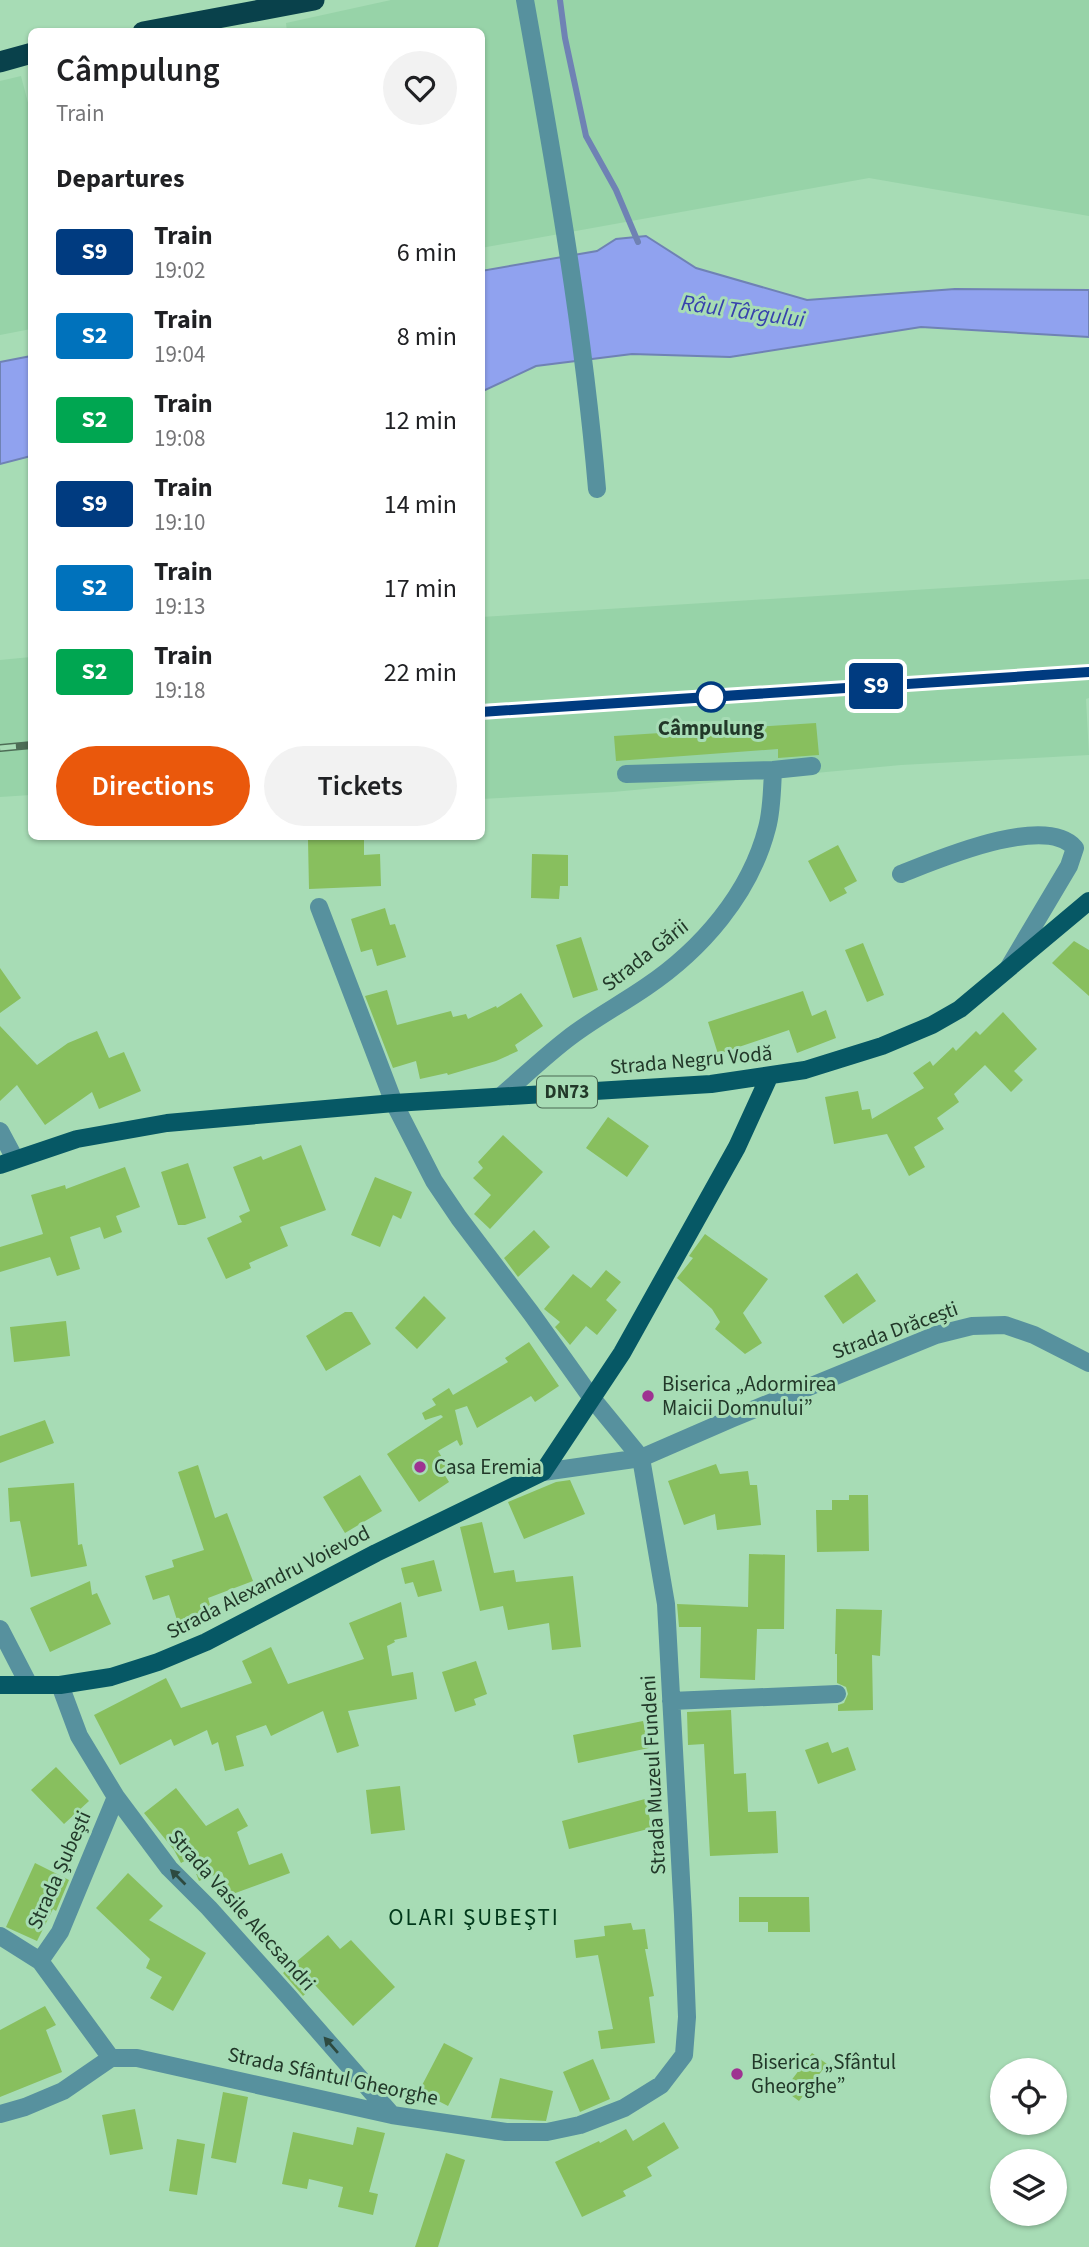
<!DOCTYPE html>
<meta charset="utf-8">
<style>
:root{--surface:#fff;--page:#f2f2f2;--text:#202124;--muted:#757577;--accent:#ea580c}
body{margin:0;font-family:"Source Sans 3",sans-serif;background:var(--page);color:var(--text);height:100vh;display:flex;flex-direction:column;font-size:26px;white-space:nowrap}
*{box-sizing:border-box;margin:0}
p{font-size:23px;color:var(--muted)}
.icon{flex:none;width:38px;height:38px;fill:none;stroke:currentColor;stroke-width:2;stroke-linecap:round;stroke-linejoin:round}
.map{position:relative;flex:1;overflow:hidden}
.panel{position:absolute;left:28px;top:28px;width:457px;height:812px;display:flex;flex-direction:column;background:var(--surface);border-radius:10px;box-shadow:0 2px 5px #0004}
.panel>*{flex:none}
.badge{padding:0 14px;border-radius:5px;font-size:24px;line-height:46px}
.controls{position:absolute;left:990px;top:2058px;display:grid;gap:14px}
.controls a{display:grid;place-items:center;width:77px;height:77px;border-radius:50%;background:var(--surface);box-shadow:0 2px 5px #0004;font-size:35px}
.map>.badge{position:absolute;translate:-50% -50%;box-shadow:0 0 0 4px #fff}
h2{padding:0 28px;font-size:26px;line-height:63px}
.round{display:grid;place-items:center;flex:none;width:74px;height:74px;border-radius:37px;background:var(--page)}
.headline{display:flex;align-items:center;justify-content:space-between;height:119px;padding:0 28px}
h1{font-size:33px;font-weight:600;line-height:52px}
.button{display:flex;gap:14px;margin-top:auto;padding:14px 28px}
.button a{flex:1;height:80px;border-radius:42px;background:var(--accent);color:#fff;font-size:28px;font-weight:600;line-height:80px;text-align:center}
.button a+a{background:var(--page);color:var(--text)}
ul{padding:0;list-style:none}
li{display:flex;align-items:center;gap:21px;height:84px;padding:0 28px}
li div{flex:1}
li b{display:block;font-size:26px}
li em{font-style:normal}
li .badge{min-width:77px;font-weight:700;text-align:center}
.map>svg:first-child{display:block}
.built{fill:#97d3a8}
.water{fill:#90a2ef;stroke:#6f82b4;stroke-width:2}
.lines{fill:none;stroke-linecap:round;stroke-linejoin:round}
.stream{stroke:#6f82b4;stroke-width:6}
.building{fill:#88bf5e}
.minor{stroke:#57919e;stroke-width:18}
.major{stroke:#065865;stroke-width:18}
.highway{stroke:#09414b;stroke-width:21}
.rail-casing{stroke:#4d6d56;stroke-width:8}
.rail{stroke:#a7dcb5;stroke-width:5;stroke-dasharray:16;stroke-linecap:butt}
.oneway{fill:#2d4a40}
.line-casing{stroke:#fff;stroke-width:16}
.line{stroke:#003b80;stroke-width:10}
.stop-dot{fill:#fff;stroke:#003b80;stroke-width:3.5}
.poi-dot{fill:#9e3291;stroke:#a7dcb5;stroke-width:2.5}
.labels{text-anchor:middle;dominant-baseline:central;stroke-width:6;stroke-linejoin:round;paint-order:stroke}
.shield{fill:#a7dcb5;stroke:#4a6953;stroke-width:2}
.shield-label{font-size:19px;font-weight:bold;fill:#223829}
.stop-label{font-size:21px;font-weight:bold;fill:#223829;stroke:#a7dcb5}
.street-label{font-size:21px;fill:#223829;stroke:#a7dcb5}
.poi-label{font-size:21px;fill:#223829;stroke:#a7dcb5;text-anchor:start}
.water-label{font-size:23px;font-style:italic;fill:#3741ad;stroke:#a7dcb5}
.neighbourhood-label{font-size:23px;letter-spacing:2px;fill:#00381a;stroke:#a7dcb5}
</style>
<div class="map">
<svg width="1089" height="2247" viewBox="0 0 1089 2247">
<rect width="100%" height="100%" fill="#a7dcb5"/>
<path class="built" d="M391 0H1089V216L869 178 481 248V32H287L286 23Z
M21 76 32 118 31 329 0 335V81Z
M1089 579V698L1086 699 1089 755 901 765 613 792 481 799V617Z
M31 657V795L0 797V660Z"/>
<path class="water" d="M646 236 696 268 807 300 955 289 1089 290V337L921 327 730 357 632 354 536 366 481 392V271L597 251 616 239Z
M31 356V456L0 464V362Z"/>
<g class="lines">
<path class="stream" d="M560 0 565 38 586 136 616 190 638 242"/>
</g>
<path class="building" d="M816 723 819 755 778 758V749L616 761 614 736Z
M364 838V855L380 854 381 886 309 889 308 840Z
M838 845 857 881 844 888 847 893 830 902 808 861Z
M532 854 568 855V886H560L559 899 531 898Z
M385 908 390 925 395 924 406 957 377 966 372 949 361 952 351 919Z
M581 937 598 990 573 998 556 945Z
M1074 941 1089 950V996L1052 963Z
M863 943 884 995 867 1002 845 950Z
M0 968 21 998 0 1013Z
M387 990 397 1025 451 1011 453 1017 466 1014 468 1019 496 1006 497 1008 521 993 543 1026 515 1045 518 1051 496 1061 448 1075 447 1073 420 1079 416 1061 393 1068 365 996Z
M803 991 812 1016 826 1010 836 1038 797 1053 789 1030 718 1054 708 1022Z
M1003 1012 1037 1049 1014 1071 1023 1080 1011 1092 985 1065 954 1094 959 1102 937 1118 944 1129 914 1147 925 1167 909 1176 887 1134 834 1144 825 1097 858 1091 862 1110 870 1109 872 1119 924 1088 913 1073 930 1061 933 1066 953 1047 956 1051 976 1031 980 1035Z
M0 1026 37 1065 68 1043 97 1031 109 1058 124 1052 141 1091 99 1109 92 1092 45 1125 17 1085 0 1101Z
M608 1117 649 1146 627 1177 586 1148Z
M503 1135 543 1172 490 1229 474 1214 491 1195 473 1178 483 1168 478 1162Z
M301 1145 326 1210 280 1227 288 1246 249 1263 251 1268 226 1279 207 1238 242 1222 239 1216 250 1211 233 1167 261 1156 263 1160Z
M188 1163 206 1218 185 1225H178L161 1172Z
M125 1167 140 1207 116 1216 122 1232 104 1239 100 1227 70 1237 80 1269 57 1276 50 1257 0 1272V1247L43 1234 31 1195 65 1185 66 1189Z
M375 1177 412 1192 401 1219 393 1215 380 1247 351 1235Z
M534 1230 550 1247 518 1277 504 1258Z
M705 1234 768 1279 743 1313 762 1343 745 1354 715 1329 720 1322 712 1309 677 1278 693 1258 689 1256Z
M606 1270 621 1282 606 1300 617 1310 597 1335 586 1326 570 1345 555 1327 560 1322 544 1309 573 1274 591 1288Z
M857 1273 876 1301 843 1324 824 1296Z
M424 1296 446 1318 417 1349 395 1328Z
M345 1312H352L371 1344 326 1371 306 1336Z
M66 1321 70 1356 14 1362 10 1327Z
M529 1342 559 1386 535 1402 531 1396 477 1428 467 1406 455 1410 463 1444 460 1446 457 1440 438 1451 447 1465 441 1469 449 1482 419 1502 387 1454 443 1417 441 1415 425 1420 422 1413 436 1405 432 1399 449 1388 453 1395 508 1362 505 1358Z
M45 1420 54 1443 0 1463V1436Z
M716 1464 720 1474 748 1471 750 1485H757L761 1525 717 1530 715 1514 684 1525 668 1481Z
M198 1465 215 1518 227 1513 253 1581 208 1598 212 1612 178 1623 169 1595 153 1600 145 1576 174 1567 172 1560 204 1550 178 1472Z
M360 1475 382 1511 345 1533 323 1497Z
M570 1480 585 1514 524 1539 508 1502 556 1482Z
M74 1483 78 1545 82 1544 87 1566 31 1577 20 1521 10 1522 8 1488Z
M849 1495H868L869 1551 817 1552 816 1510H832V1500H849Z
M482 1522 494 1573 514 1570 516 1582 573 1576 581 1647 552 1650 549 1623 508 1630 503 1606 480 1611 460 1527Z
M749 1554 785 1555 784 1629H757L755 1680 700 1678 701 1627H679L677 1604 748 1607Z
M434 1560 442 1591 418 1597 413 1582 405 1584 401 1568Z
M90 1581 92 1595 97 1593 111 1624 50 1652 30 1608Z
M401 1602 407 1637 394 1640 395 1642 387 1646 392 1676 413 1672 417 1699 348 1711 359 1746 337 1753 323 1711 271 1736 266 1725 236 1736 244 1766 225 1771 218 1742 212 1745 207 1730 174 1746 171 1739 120 1765 94 1715 166 1678 181 1708 252 1683 242 1661 271 1647 288 1684 364 1659 349 1623Z
M836 1609 882 1610 880 1656 872 1655 873 1710 838 1711V1705L844 1703 848 1694 846 1687 837 1683V1654H835Z
M476 1661 487 1694 474 1699 476 1705 455 1712 442 1672Z
M731 1710 734 1774 746 1773 748 1812 776 1811 778 1853 710 1856 704 1744 688 1745 687 1712Z
M643 1721 649 1748 578 1763 573 1735Z
M828 1742 832 1753 848 1747 856 1770 818 1784 805 1750Z
M56 1767 89 1801 64 1824 31 1790Z
M400 1786 405 1830 371 1834 366 1790Z
M176 1788 206 1826 238 1808 248 1826 237 1832 249 1865 282 1853 290 1873 230 1895 222 1872 199 1881 190 1858 181 1863 174 1850 144 1813Z
M645 1799 652 1828 569 1849 562 1821Z
M35 1863 69 1880 56 1911 53 1909 37 1941 6 1927Z
M128 1873 163 1906 149 1920 206 1953 173 2011 150 1998 162 1977 146 1968 150 1959 96 1908Z
M739 1897H809L810 1932H768V1922H739Z
M631 1923 633 1930 645 1929 648 1949H645L654 1996 649 1997 655 2043 601 2049 598 2031 613 2029 598 1955 576 1958 574 1940 605 1936 604 1926Z
M328 1935 340 1949 351 1940 395 1987 353 2026 315 1985 303 1996 283 1973Z
M45 2006 56 2025 46 2030 62 2072 0 2097V2030Z
M444 2043 473 2058 448 2106 419 2091Z
M812 2053 827 2064 799 2101 784 2090Z
M593 2059 610 2099 580 2112 563 2072Z
M500 2078 553 2091 546 2121 491 2118Z
M223 2092 248 2097 236 2163 211 2158Z
M135 2109 143 2149 110 2155 102 2115Z
M664 2122 679 2148 647 2167 652 2176 623 2191 626 2196 582 2217 555 2162 599 2141 600 2143 626 2129 633 2141Z
M357 2127 385 2133 369 2192 378 2194 373 2215 338 2207 343 2187 309 2179 307 2189 282 2184 293 2132 353 2145Z
M177 2139 205 2144 197 2195 169 2191Z
M446 2153 465 2160 438 2247H415Z"/>
<g class="lines">
<path class="minor" d="M525 0C554 162 583 324 597 489
M626 774 773 770 812 766
M901 874C937 860 1045 813 1075 848L1069 866 1009 967
M501 1096C522 1078 543 1058 566 1040 591 1020 620 1005 646 987 701 950 750 894 767 828 772 810 772 789 773 770
M0 1131 15 1159
M543 1472 641 1458 733 1418 936 1335 972 1326 1005 1325 1034 1335 1089 1363
M0 1629 29 1685
M60 1685 79 1736 116 1797 169 1868 209 1908 288 1996 392 2115
M671 1701 837 1694
M0 1936 40 1961 111 2058
M40 1961 60 1932 116 1797
M0 2114 25 2107 63 2091 111 2058H137L392 2115 506 2132H547L580 2125 624 2108 661 2085 684 2055 687 2017 683 1915 666 1604 641 1458 591 1397 531 1313 459 1218 434 1181 394 1103 319 907"/>
<path class="major" d="M0 1165 77 1139 167 1123 394 1103 711 1084 805 1070 882 1046 932 1025 960 1009 1089 901
M0 1685H60L111 1677 158 1662 206 1642 376 1553 543 1472 622 1353 737 1147 769 1077"/>
<path class="highway" d="M143 32 314 0
M0 62 32 53"/>
<g class="rail-casing">
<path id="rail" d="M481 712 1089 672
M0 748 32 745"/>
</g>
<use href="#rail" class="rail"/>
</g>
<defs><path id="oneway-solid" d="M-6-.8H1V-3.2L6.5 0L1 3.2V.8H-6Z" transform="scale(1.75)"/></defs>
<g class="oneway">
<use href="#oneway-solid" transform="translate(178 1877) rotate(-135)"/>
<use href="#oneway-solid" transform="translate(331 2045) rotate(-131)"/>
</g>
<g class="lines">
<g class="line-casing">
<path id="line" d="M481 712 1089 672"/>
</g>
<use href="#line" class="line"/>
</g>
<circle class="stop-dot" cx="711" cy="697" r="14"/>
<g class="poi-dot">
<circle cx="648" cy="1396" r="7"/>
<circle cx="420" cy="1467" r="7"/>
<circle cx="737" cy="2074" r="7"/>
</g>
<g class="labels">
<rect class="shield" x="537" y="1076.5" width="60" height="31" rx="5"/>
<g class="shield-label">
<text x="567" y="1092">DN73</text>
</g>
<g class="stop-label">
<text x="711" y="728">Câmpulung</text>
</g>
<g class="street-label">
<text transform="translate(645 955) rotate(-38)">Strada Gării</text>
<text transform="translate(691 1060) rotate(-5)">Strada Negru Vodă</text>
<text transform="translate(895 1330) rotate(-20)">Strada Drăcești</text>
<text transform="translate(268 1582) rotate(-27)">Strada Alexandru Voievod</text>
<text transform="translate(653 1775) rotate(-93)">Strada Muzeul Fundeni</text>
<text transform="translate(59 1870) rotate(-66)">Strada Șubești</text>
<text transform="translate(242 1910) rotate(48)">Strada Vasile Alecsandri</text>
<text transform="translate(333 2076) rotate(12)">Strada Sfântul Gheorghe</text>
</g>
<g class="poi-label">
<text x="662" y="1384">Biserica „Adormirea<tspan x="662" dy="24">Maicii Domnului”</tspan></text>
<text x="434" y="1467">Casa Eremia</text>
<text x="751" y="2062">Biserica „Sfântul<tspan x="751" dy="24">Gheorghe”</tspan></text>
</g>
<g class="water-label">
<text transform="translate(743 311) rotate(8)">Râul Târgului</text>
</g>
<g class="neighbourhood-label">
<text x="474" y="1917">OLARI ŞUBEŞTI</text>
</g>
</g>
</svg>
<div class="controls">
<a><svg class="icon" aria-label="locate" viewBox="0 0 24 24"><circle cx="12" cy="12" r="6"/><path d="M12 2v4M12 18v4M2 12h4M18 12h4"/></svg></a>
<a><svg class="icon" aria-label="layers" viewBox="0 0 24 24"><path d="M12 4l9 5-9 5-9-5zM3 14l9 5 9-5"/></svg></a>
</div>
<b class="badge" style="left:876px;top:686px;background:#003b80;color:#fff">S9</b>
<section class="panel">
<div class="headline"><div><h1>Câmpulung</h1><p>Train</p></div><a class="round"><svg class="icon" aria-label="heart" viewBox="0 0 24 24"><path d="M12 20l-8-8c-3-5 5-10 8-4 3-6 11-1 8 4z"/></svg></a></div>
<h2>Departures</h2>
<ul>
<li><span class="badge" style="background:#003b80;color:#fff">S9</span><div><b>Train</b><p>19:02</p></div><em>6 min</em></li>
<li><span class="badge" style="background:#0072bc;color:#fff">S2</span><div><b>Train</b><p>19:04</p></div><em>8 min</em></li>
<li><span class="badge" style="background:#00a651;color:#fff">S2</span><div><b>Train</b><p>19:08</p></div><em>12 min</em></li>
<li><span class="badge" style="background:#003b80;color:#fff">S9</span><div><b>Train</b><p>19:10</p></div><em>14 min</em></li>
<li><span class="badge" style="background:#0072bc;color:#fff">S2</span><div><b>Train</b><p>19:13</p></div><em>17 min</em></li>
<li><span class="badge" style="background:#00a651;color:#fff">S2</span><div><b>Train</b><p>19:18</p></div><em>22 min</em></li>
</ul>
<div class="button"><a>Directions</a><a>Tickets</a></div>
</section>
</div>
